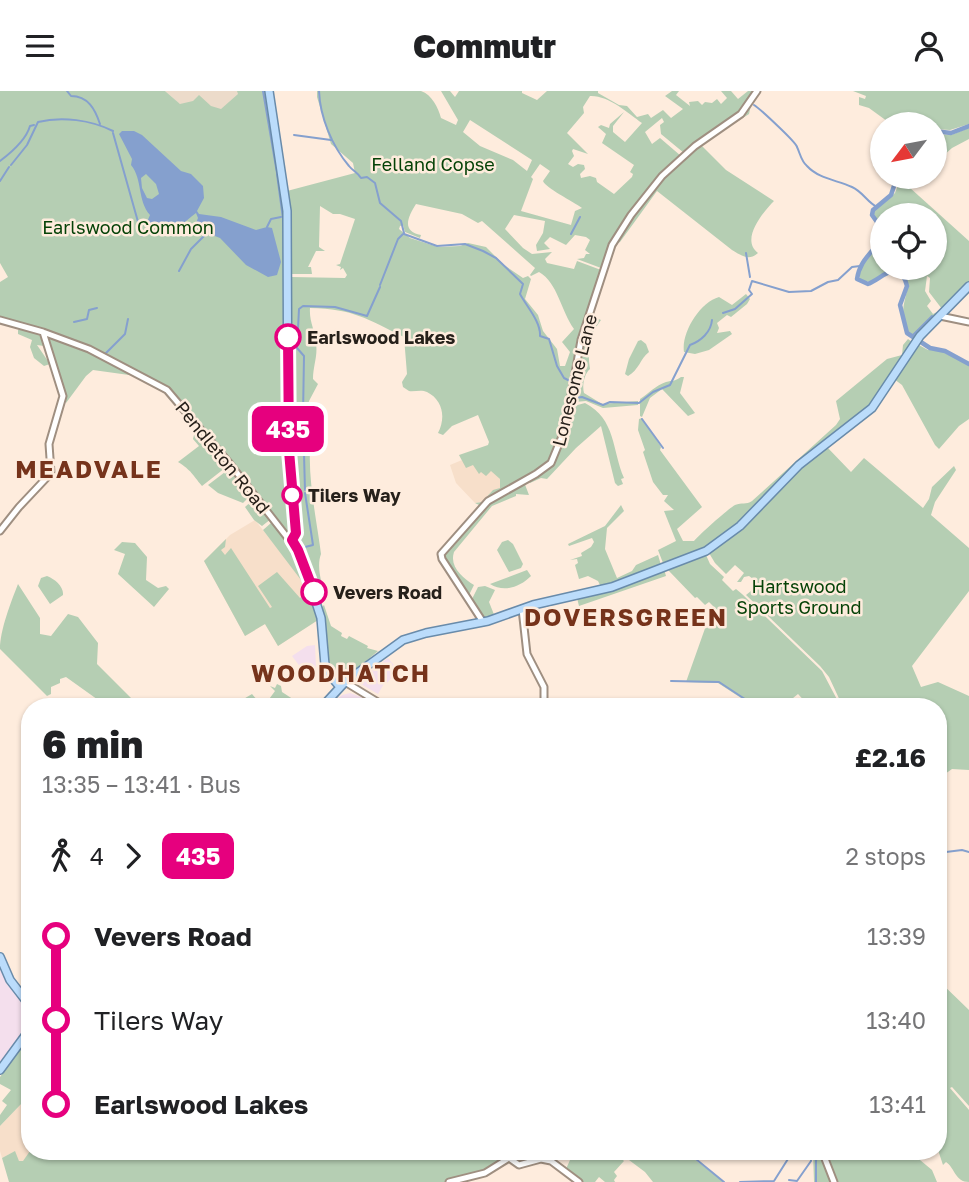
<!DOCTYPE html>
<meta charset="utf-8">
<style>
:root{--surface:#fff;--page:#f6f6f6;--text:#202124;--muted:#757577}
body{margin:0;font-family:"Golos Text",sans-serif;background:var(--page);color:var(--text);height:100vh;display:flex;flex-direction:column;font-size:26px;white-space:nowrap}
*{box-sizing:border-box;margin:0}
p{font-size:23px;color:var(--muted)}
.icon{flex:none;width:38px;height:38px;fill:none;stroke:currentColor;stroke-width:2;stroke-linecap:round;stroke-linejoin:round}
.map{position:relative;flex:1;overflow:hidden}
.drawer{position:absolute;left:21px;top:607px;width:926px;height:462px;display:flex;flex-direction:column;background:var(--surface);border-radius:28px;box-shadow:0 2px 5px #0004}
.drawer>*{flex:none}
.badge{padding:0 14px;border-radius:10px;font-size:24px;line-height:46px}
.needle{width:46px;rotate:238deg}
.fabs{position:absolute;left:870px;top:21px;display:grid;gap:14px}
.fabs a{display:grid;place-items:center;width:77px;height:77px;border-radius:50%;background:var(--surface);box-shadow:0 2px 5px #0004;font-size:35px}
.map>.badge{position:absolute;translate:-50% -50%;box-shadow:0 0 0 4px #fff}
.legs{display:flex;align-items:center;gap:10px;height:77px;padding:0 21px;font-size:23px}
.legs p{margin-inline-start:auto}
.summary{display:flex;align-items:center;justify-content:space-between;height:119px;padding:0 21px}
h1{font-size:38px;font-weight:800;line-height:52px}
ul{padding:0 21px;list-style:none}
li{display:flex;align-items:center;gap:24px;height:84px;font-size:26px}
li i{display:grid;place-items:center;width:10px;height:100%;margin:0 9px;background:currentColor}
li i::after{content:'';width:18px;height:18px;margin:-9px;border:5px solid;border-radius:50%;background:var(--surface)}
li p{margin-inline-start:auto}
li:first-child i{background:linear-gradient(#0000 50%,currentColor 0)}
li:last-child i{background:linear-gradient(currentColor 50%,#0000 0)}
header{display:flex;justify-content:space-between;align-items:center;height:91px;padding:0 21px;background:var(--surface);font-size:32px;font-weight:800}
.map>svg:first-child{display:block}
.commercial{fill:#f4dfed}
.industrial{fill:#ecdbca}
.built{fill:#f7dfca}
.green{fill:#b5ceb3;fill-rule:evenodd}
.water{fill:#85a0ce;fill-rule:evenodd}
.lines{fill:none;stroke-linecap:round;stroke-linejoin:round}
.stream{stroke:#85a0ce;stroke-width:2}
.river{stroke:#85a0ce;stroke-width:4.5}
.minor-casing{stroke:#9f8f81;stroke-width:9}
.major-casing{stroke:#698baa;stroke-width:10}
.minor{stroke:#fff;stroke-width:5}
.major{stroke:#bbdcfb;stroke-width:7}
.line-1-casing{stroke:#fff;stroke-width:16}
.line-1{stroke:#e6007e;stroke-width:10}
.stop-1-dot{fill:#fff;stroke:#e6007e;stroke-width:3.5}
.labels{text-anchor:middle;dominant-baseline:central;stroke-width:5;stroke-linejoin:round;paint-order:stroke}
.park-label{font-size:18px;fill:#054207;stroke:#feecdd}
.stop-label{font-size:18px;font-weight:bold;fill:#26201a;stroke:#feecdd;text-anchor:start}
.street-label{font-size:18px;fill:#26201a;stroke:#feecdd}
.district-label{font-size:24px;font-weight:bold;letter-spacing:2px;fill:#76331b;stroke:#feecdd}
</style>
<header><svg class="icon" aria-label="menu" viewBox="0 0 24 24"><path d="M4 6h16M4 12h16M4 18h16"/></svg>Commutr<svg class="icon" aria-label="person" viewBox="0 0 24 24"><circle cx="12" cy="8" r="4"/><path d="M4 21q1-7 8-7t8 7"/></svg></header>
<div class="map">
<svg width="969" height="1091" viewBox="0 0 969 1091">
<rect width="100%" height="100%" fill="#feecdd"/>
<path class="commercial" d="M315 554 316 577H301L292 565 307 555Z
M388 567 398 579 387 592 385 591 378 603 361 593 360 588Z
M350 602 361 606 377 616H343L335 610 342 604Z
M0 878H4L30 917V936L0 976Z"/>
<path class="industrial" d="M165 0H262L211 41Z"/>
<path class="built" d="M459 364 496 382 500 388V397L482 411 475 412 456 392 450 374 462 369Z
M255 429 298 483 318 529 278 555 265 533 245 545 204 470 230 444Z
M23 1011 26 1014 24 1016 30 1021 28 1030 30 1032V1060L58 1061 53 1069 19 1070 14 1061 2 1067 0 1060V1035Z"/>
<path class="green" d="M0 0H165L180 13 193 10 199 4 211 15 221 18 238 3 237 0H265L283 112 291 215V186L345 187 347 184 343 177 340 179 341 176 336 174 340 173 355 128 340 123H333L320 115 319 156 325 160H316L308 176H311L312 183H292L291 140 287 100 355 82 353 72 331 53 317 6V0H421C432 4 438 16 441 27L456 34 458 29 441 0H450L455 6 459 0H522V2L537 9 547 0H598V2L619 14 627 15 637 26 648 23 651 27 663 19 671 27 683 18 665 5 672 0H679L676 4 690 15 689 11 698 10 702 14 705 11 712 12 717 8 721 13 727 7 721 0H731L738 8 748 0H755L743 19 684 62 661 43 660 34 664 31 662 27 645 41 652 53 660 47 681 65C649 94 613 134 601 177L577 168 584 167 586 163H590L585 159 590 149 586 146 575 144 566 154 550 146 544 152 550 158 537 160 536 154 543 142 545 130 514 124 505 138 523 157 532 163 552 161 545 168 547 172 574 178 577 170 601 179 591 225 601 229C589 244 587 260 590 278 584 283 582 295 584 302L602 313 638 310V314L603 317 586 310 575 311 573 309 576 290 566 330 549 372 481 415 475 412 482 411 493 399 500 397V388L491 380 486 385 481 381 479 383 473 374 466 377 459 364 488 354 489 351 478 324 452 335 443 344 438 342C446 327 443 309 427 301 421 298 415 301 409 300L403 296 402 291 407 283 404 246C367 228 354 218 310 217 309 231 315 239 316 252 318 265 313 275 313 288L318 293 309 310 305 328 315 334C302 364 317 429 321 463 316 476 322 494 326 507L320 509 310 485 298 444 287 442 177 306C128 266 59 247 0 227V191L8 186 0 172ZM590 5C608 4 628 22 642 32L625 51 613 41V35L624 21 610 33 609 37 601 34 598 36 606 43 602 52 634 74 630 81 633 83 632 86 614 103 597 91 596 87 590 85 581 87 580 83 585 78 584 74 578 73 573 76 568 73 574 65 572 60 573 58 588 63 567 42 584 22 583 16ZM470 29 532 69 527 80 513 69 480 55 463 41ZM540 73 550 80 543 90C546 97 572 110 582 117L575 120 571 134 521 120 533 88 531 86ZM416 113 462 123 478 132 482 130 535 177 530 184 531 185 539 181C558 192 561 220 574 238L562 251 570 261 565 275H560L557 258 543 240 538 224 525 208 531 188 528 185 523 187 504 174 486 156 468 152 460 155 438 156 410 147 399 138 400 135 403 134 405 141 420 147 421 144C401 140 408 126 416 113Z
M853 0H969V33L950 39 935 38 934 33H891L869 17 859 14V6L865 8 866 5Z
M751 14 749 23 701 54 726 79 774 110C763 121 740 149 758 162 749 170 742 165 732 159L657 100 620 151 616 153 631 127 671 77Z
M969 37V48L952 57 935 72V43L951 44Z
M901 86H920L909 96 969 150V192L942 218 929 201 930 187 927 185 925 200 931 210 927 215 933 223 937 221 938 223 915 245 907 241C900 218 904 216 908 194L901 182 891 178 870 191 860 189C857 171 874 162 882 148V177H934V124H882V136L873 125 875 119 895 102Z
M746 203 750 208 747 213 731 226 727 224 717 232 719 237 717 242 730 240 732 243 709 259 695 263 684 261C681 242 700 211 719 206L732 214Z
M23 237 40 244 44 255 37 254 50 273 44 275 34 267 30 256 32 249 18 243V239Z
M46 246 97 264 129 281V284L93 279 86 285 66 312Z
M908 248 912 251C899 271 888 297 872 315 853 335 824 349 803 367 760 404 725 466 663 472L658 459 676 450 664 420 674 419 664 410 668 404H663L653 391 643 361 645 359 638 339 639 328 642 327 661 356 660 359 702 416 677 438 683 450H694C700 443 728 418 735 414 742 411 746 414 752 410L836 334 840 328 836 310 887 268 902 264 903 254Z
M641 249 646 253 649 261C640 268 639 279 628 285L625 283 629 268 638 250Z
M917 253 928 259H939L969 274V328L959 335 939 358 935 354 902 294 894 288Z
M681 286H684L680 302 695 322 688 325 662 298 650 307 642 326 640 325V308C648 303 656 294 666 291 673 289 674 291 681 286Z
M585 312C616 328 612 359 624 387L621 388 623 393 618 395 615 392 601 335 576 357 547 388 541 387 530 392 529 389 551 373 557 364 574 315Z
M199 342 226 373 225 377 202 395C192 383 192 380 178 371L199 355 193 348 194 344Z
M826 355 851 381 864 367 923 417 929 408 932 396 954 375 956 379 935 411 931 424 969 457V500L912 575 921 596 938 591 969 605V679L952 678 938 688V616H843L829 586 820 575 746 504 756 496V490L749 485 744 486 741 491H737L744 482 735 474 726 483 715 472 709 462 738 440 791 384Z
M229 378 251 404 243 412 218 402 208 394Z
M524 391 529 404 516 403V405L492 415 454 461C449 476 463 487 474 494L469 504 444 468V461L461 445 487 412Z
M254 408 271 428 262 435 254 429 245 416Z
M621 414 624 420 607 437 605 458 617 487 632 480 636 474 658 464 661 474 624 490 601 496 598 490 588 485 579 488 575 474 578 472 577 468 570 469 582 465 581 462 591 456 594 451 592 447 569 455 568 453 605 435Z
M271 432H274L296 458 318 529 278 555 265 533 245 545 204 470 226 448 225 456 221 459 225 464 231 457 270 517 272 516 258 495 277 481 300 507 307 503 304 493 263 439Z
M508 449 513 453 523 473 521 477 509 481 497 459 502 451Z
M122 451 135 452 147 466 146 489 158 497 166 495 169 498 154 516 118 483 125 463 114 459Z
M706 464 710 473 724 486 722 489 733 500 736 498 742 503 822 580 841 616H810L798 603 782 616H755L718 592 686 591 708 529 717 519 709 511 705 514 697 506 695 507 669 480V477Z
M664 478 666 485 579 515 577 507Z
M527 479 531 485C520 496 504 502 490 493Z
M47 485C55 488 64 496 63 504L50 513 38 495 41 487Z
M18 493 40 527V543L51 545 68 523 78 526 98 552 97 573 135 611 133 616H108L66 586 60 588V592L51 596V603L47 605 0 558C0 539 11 511 18 493Z
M485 495 495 499 489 511 495 526 486 528 472 508 478 496Z
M324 514 331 535 342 542 341 545 347 548 349 545 368 555 367 557 378 560 342 590C322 582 323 536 321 517Z
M277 593 281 595 282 601 305 616H242L251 610 250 608 236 616H230L252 603 258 610 267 611 275 600 270 595 275 597Z
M938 889 969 919V1015L952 996 950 997 969 1019V1091C955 1091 955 1077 946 1071L943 1074 938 1059Z
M30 944V1021L24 1016 25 1014 23 1011 0 1035V1024L7 1014 2 1010 11 999 0 993V986Z
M15 1060 19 1070H23L30 1060H359L362 1064 361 1061 505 1060 506 1065 487 1079 445 1091H9L2 1067Z
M570 1061H619L618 1064 624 1070 614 1081 617 1085 614 1089 615 1091H605L599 1086 595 1091H581L566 1078 570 1069Z
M621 1061H685L724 1091H653L645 1081 621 1063Z
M813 1061H820L831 1091H814Z
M824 1061H924L919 1063 920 1069 932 1079 937 1091H837L829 1066Z"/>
<path class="water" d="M122 40H134L142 44 181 80 191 83 203 95 204 107 197 120 199 123 221 126 256 139 267 136 272 137 281 171 277 184 268 186 246 174 220 147 202 140 196 132 198 127 196 122C178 136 171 146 147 131L150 124C137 109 143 89 131 74L132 68 119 43ZM146 83 156 93 159 103 152 108 147 107 142 97 141 87Z"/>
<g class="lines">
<path class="stream" d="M67 0 71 5C88 5 95 18 100 33
M263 0 277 82
M319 0C320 26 332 55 349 75 353 80 357 81 361 87L367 86 375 92 380 112 401 130 404 142
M754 14C759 17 796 51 797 56 800 62 801 70 807 75 819 88 837 89 852 96 863 101 867 111 877 116
M113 42 142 145
M294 44 331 49
M0 70C12 61 26 49 30 35L34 34
M11 74 27 54 38 31C62 25 91 29 113 40
M277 83 284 135
M0 90 9 76
M267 136 271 128 281 126
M404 143 437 155 465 153 483 160 496 167 523 193 520 203C527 216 541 231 540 245L549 248 557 275 564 287 570 290
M571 143 580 126
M746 162 750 186
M179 180 191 158 206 143
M380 194 398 148 403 143
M723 222 735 218 752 203 749 199 752 190 789 201 811 200 828 191 838 189 852 176 860 175
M74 231 87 228 89 219 97 217
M912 245 932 225
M105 263 125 243 128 228
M576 292V307L582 306 603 314 610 311 639 312 653 301 670 294 690 254C701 250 711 241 712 229
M303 324 304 265 297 257 299 218 303 215 335 216 367 225 380 196
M303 328 305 399
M642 328 663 357
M305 456 313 454 305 402
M671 590 719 591 757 616
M938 762 962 759 969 761
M686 1060 724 1091
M789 1089 797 1090 811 1070V1060
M740 1091 774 1090 793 1060
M816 1091V1069L819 1066 816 1060"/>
<path class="river" d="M934 40 951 42 969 35
M882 138 872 124 873 119 891 104 897 86
M882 146C873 162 860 168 857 188L868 193C882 188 899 165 907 195L900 214 907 242 930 257 945 260 969 273"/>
<g class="minor-casing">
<path id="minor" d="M940 225 969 231
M0 229 43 241 89 258 167 299 230 373 287 446 292 449
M0 440 19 416 51 382 49 353 63 305 43 241
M522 518 527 563 544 596V616
M483 531 442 468 441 463 488 410 536 383 551 372 565 338 581 249 612 154 631 124 662 85 695 55 741 23 757 0
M345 591 386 616
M822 1060 834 1091
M509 1067 519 1074 541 1068 551 1070 579 1091
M449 1091 485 1082 509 1067"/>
</g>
<g class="major-casing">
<path id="major" d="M269 0 287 120 288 360 295 446 321 527 325 574 329 583 340 596
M322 616 345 591 403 549 426 542 488 530 533 514 612 496 706 460 740 435 799 374 872 317 920 245 969 195
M0 866 10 889 30 915
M0 979 30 938"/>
</g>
<use href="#minor" class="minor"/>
<use href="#major" class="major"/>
</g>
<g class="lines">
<g class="line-1-casing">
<path id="line-1" d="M288 246 289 360 296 442 292 449 298 459 314 501"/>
</g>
<use href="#line-1" class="line-1"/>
</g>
<g class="stop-1-dot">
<circle cx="288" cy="246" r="12"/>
<circle cx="292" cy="404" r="9"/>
<circle cx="314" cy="501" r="12"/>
</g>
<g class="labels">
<g class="park-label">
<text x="433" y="73">Felland Copse</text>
<text x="128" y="136">Earlswood Common</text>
<text x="799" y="495">Hartswood<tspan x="799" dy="21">Sports Ground</tspan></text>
</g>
<g class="stop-label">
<text x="307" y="246">Earlswood Lakes</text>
<text x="308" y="404">Tilers Way</text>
<text x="333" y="501">Vevers Road</text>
</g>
<g class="street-label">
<text transform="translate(574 289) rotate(-76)">Lonesome Lane</text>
<text transform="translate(223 366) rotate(51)">Pendleton Road</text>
</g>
<g class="district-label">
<text x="89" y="377">MEADVALE</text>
<text x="626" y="525">DOVERSGREEN</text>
<text x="341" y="581">WOODHATCH</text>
</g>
</g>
</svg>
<div class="fabs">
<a><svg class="needle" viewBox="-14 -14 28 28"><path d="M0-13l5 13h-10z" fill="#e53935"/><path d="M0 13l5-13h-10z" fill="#757577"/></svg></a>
<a><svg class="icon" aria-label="locate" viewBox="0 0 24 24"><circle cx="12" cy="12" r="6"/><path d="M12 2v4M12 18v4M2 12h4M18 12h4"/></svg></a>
</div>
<b class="badge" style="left:288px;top:338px;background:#e6007e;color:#fff">435</b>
<section class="drawer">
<div class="summary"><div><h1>6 min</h1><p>13:35 – 13:41 · Bus</p></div><b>£2.16</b></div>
<div class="legs"><svg class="icon" aria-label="walk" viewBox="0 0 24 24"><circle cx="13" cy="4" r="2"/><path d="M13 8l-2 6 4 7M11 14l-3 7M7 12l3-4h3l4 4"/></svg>4<svg class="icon" aria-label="forward" viewBox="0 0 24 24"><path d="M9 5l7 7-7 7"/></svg><b class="badge" style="background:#e6007e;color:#fff">435</b><p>2 stops</p></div>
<ul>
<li><i style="color:#e6007e"></i><b>Vevers Road</b><p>13:39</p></li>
<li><i style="color:#e6007e"></i><span>Tilers Way</span><p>13:40</p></li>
<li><i style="color:#e6007e"></i><b>Earlswood Lakes</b><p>13:41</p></li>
</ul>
</section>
</div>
